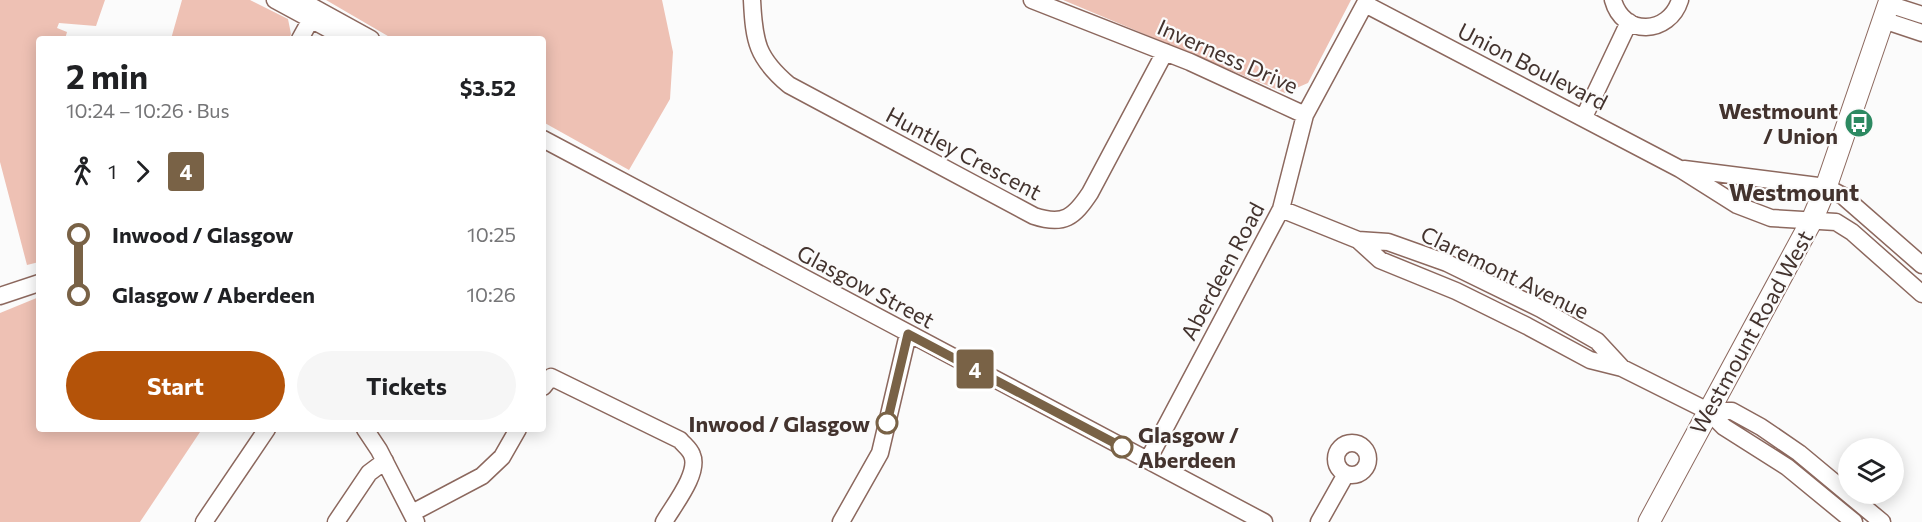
<!DOCTYPE html>
<meta charset="utf-8">
<style>
:root{--surface:#fff;--page:#f6f6f6;--text:#202124;--muted:#757577;--accent:#b45309}
body{margin:0;font-family:Commissioner,sans-serif;background:var(--page);color:var(--text);height:100vh;display:flex;flex-direction:column;font-size:22px;white-space:nowrap}
*{box-sizing:border-box;margin:0}
p{font-size:20px;color:var(--muted)}
.icon{flex:none;width:33px;height:33px;fill:none;stroke:currentColor;stroke-width:2;stroke-linecap:round;stroke-linejoin:round}
.map{position:relative;flex:1;overflow:hidden}
.details{position:absolute;left:36px;top:36px;width:510px;height:396px;display:flex;flex-direction:column;background:var(--surface);border-radius:6px;box-shadow:0 3px 15px #0003}
.details>*{flex:none}
.badge{padding:0 12px;border-radius:4px;font-size:21px;line-height:39px}
.buttons{position:absolute;left:1838px;top:438px;display:grid;gap:12px}
.buttons a{display:grid;place-items:center;width:66px;height:66px;border-radius:50%;background:var(--surface);box-shadow:0 3px 15px #0003;font-size:30px}
.map>.badge{position:absolute;translate:-50% -50%;box-shadow:0 0 0 3px #fff}
.legs{display:flex;align-items:center;gap:9px;height:66px;padding:0 30px;font-size:20px}
.legs p{margin-inline-start:auto}
.head{display:flex;align-items:center;justify-content:space-between;height:102px;padding:0 30px}
h1{font-size:33px;font-weight:700;line-height:45px}
.primary-button{display:flex;gap:12px;margin-top:auto;padding:12px 30px}
.primary-button a{flex:1;height:69px;border-radius:36px;background:var(--accent);color:#fff;font-size:24px;font-weight:700;line-height:69px;text-align:center}
.primary-button a+a{background:var(--page);color:var(--text)}
ul{padding:0 30px;list-style:none}
li{display:flex;align-items:center;gap:21px;height:60px;font-size:22px}
li i{display:grid;place-items:center;width:9px;height:100%;margin:0 8px;background:currentColor}
li i::after{content:'';width:15px;height:15px;margin:-8px;border:4px solid;border-radius:50%;background:var(--surface)}
li p{margin-inline-start:auto}
li:first-child i{background:linear-gradient(#0000 50%,currentColor 0)}
li:last-child i{background:linear-gradient(currentColor 50%,#0000 0)}
.map>svg:first-child{display:block}
.green{fill:#eec1b4}
.lines{fill:none;stroke-linecap:round;stroke-linejoin:round}
.minor-casing{stroke:#8c685e;stroke-width:19}
.major-casing{stroke:#8c685e;stroke-width:23}
.minor{stroke:#fff;stroke-width:16}
.major{stroke:#fff;stroke-width:21}
.line-1-casing{stroke:#fff;stroke-width:14}
.line-1{stroke:#796246;stroke-width:9}
.stop-1-dot{fill:#fff;stroke:#796246;stroke-width:3}
.labels{text-anchor:middle;dominant-baseline:central;stroke-width:4.5;stroke-linejoin:round;paint-order:stroke}
.street-label{font-size:22px;fill:#43332e;stroke:#fbfbfb}
.poi-label{font-size:22px;font-weight:bold;fill:#43332e;stroke:#fbfbfb;text-anchor:end}
.stop-label{font-size:22px;font-weight:bold;fill:#43332e;stroke:#fbfbfb;text-anchor:end}
.neighbourhood-label{font-size:24px;font-weight:bold;fill:#43332e;stroke:#fbfbfb}
</style>
<div class="map">
<svg width="1922" height="522" viewBox="0 0 1922 522">
<rect width="100%" height="100%" fill="#fbfbfb"/>
<path class="green" d="M0 0H105L96 26 59 23 57 28 67 32 65 39H39V262L27 265 0 162Z
M182 0H250L288 19 291 34 289 39H171Z
M326 0H662L673 52 670 99 629 170 543 122V39H393Z
M1063 0H1351L1308 83 1285 93Z
M39 297V429H202L140 522H0V313Z"/>
<g class="lines">
<g class="minor-casing">
<path id="minor" d="M275 0 347 39
M300 0 371 39
M752 0C754 42 757 58 789 85L1034 216C1064 226 1074 217 1090 193L1165 52
M1032 0 1190 62 1305 115
M1613 0C1623 37 1669 35 1680 0
M1365 4 1680 169 1737 205 1771 218 1836 222 1852 232 1922 294
M1888 4 1922 15
M1883 20 1922 33
M300 39 316 10
M1584 117 1629 22
M543 139 1264 522
M1684 169 1826 187 1843 196 1922 265
M1281 209 1358 240 1388 242 1447 263 1541 309 1597 341 1622 368
M1358 240 1380 260 1456 291 1527 326 1590 360 1622 368 1708 411 1724 427 1787 467 1854 522
M0 296 39 283
M543 387 551 377 680 440C684 445 690 449 692 455 700 473 673 506 664 522
M1708 411H1732L1761 427 1799 453 1882 522
M365 429 379 450 416 522
M1336 459a16 16 0 1 1 32 0a16 16 0 1 1-32 0Z
M1148 460 1281 209 1305 115 1367 0
M412 513 482 476 502 457 518 429
M204 522 267 429
M336 522 369 473 385 461
M841 522 880 453 908 334
M1319 522 1346 474"/>
</g>
<g class="major-casing">
<path id="major" d="M1649 522 1812 220 1826 187 1890 0"/>
</g>
<use href="#minor" class="minor"/>
<use href="#major" class="major"/>
</g>
<g class="lines">
<g class="line-1-casing">
<path id="line-1" d="M887 423 908 334 1122 447"/>
</g>
<use href="#line-1" class="line-1"/>
</g>
<defs>
<g id="bus-disc" transform="scale(1.5)"><circle r="9.5" fill="#2c8961" stroke="#fbfbfb"/><path d="M-5-6H5V4H4V6H2V4H-2V6H-4V4H-5ZM-3.5-4V0h7V-4ZM-3.5 1.2v1.5H-2V1.2ZM2 1.2v1.5H3.5V1.2Z" fill="#fff"/></g>
</defs>
<g fill-rule="evenodd">
<use href="#bus-disc" x="1859" y="123"/>
</g>
<g class="stop-1-dot">
<circle cx="887" cy="423" r="10"/>
<circle cx="1122" cy="447" r="10"/>
</g>
<g class="labels">
<g class="street-label">
<text transform="translate(1228 56) rotate(24)">Inverness Drive</text>
<text transform="translate(1533 66) rotate(27)">Union Boulevard</text>
<text transform="translate(964 153) rotate(28)">Huntley Crescent</text>
<text transform="translate(1222 271) rotate(-62)">Aberdeen Road</text>
<text transform="translate(1505 272) rotate(26)">Claremont Avenue</text>
<text transform="translate(866 286) rotate(28)">Glasgow Street</text>
<text transform="translate(1751 332) rotate(-61)">Westmount Road West</text>
</g>
<g class="poi-label">
<text x="1838" y="110">Westmount<tspan x="1838" dy="25">/ Union</tspan></text>
</g>
<g class="stop-label">
<text x="870" y="423">Inwood / Glasgow</text>
<text x="1138" y="434" text-anchor="start">Glasgow /<tspan x="1138" dy="25">Aberdeen</tspan></text>
</g>
<g class="neighbourhood-label">
<text x="1794" y="191">Westmount</text>
</g>
</g>
</svg>
<div class="buttons">
<a><svg class="icon" aria-label="layers" viewBox="0 0 24 24"><path d="M12 4l9 5-9 5-9-5zM3 14l9 5 9-5"/></svg></a>
</div>
<b class="badge" style="left:975px;top:369px;background:#796246;color:#fff">4</b>
<section class="details">
<div class="head"><div><h1>2 min</h1><p>10:24 – 10:26 · Bus</p></div><b>$3.52</b></div>
<div class="legs"><svg class="icon" aria-label="walk" viewBox="0 0 24 24"><circle cx="13" cy="4" r="2"/><path d="M13 8l-2 6 4 7M11 14l-3 7M7 12l3-4h3l4 4"/></svg>1<svg class="icon" aria-label="forward" viewBox="0 0 24 24"><path d="M9 5l7 7-7 7"/></svg><b class="badge" style="background:#796246;color:#fff">4</b></div>
<ul>
<li><i style="color:#796246"></i><b>Inwood / Glasgow</b><p>10:25</p></li>
<li><i style="color:#796246"></i><b>Glasgow / Aberdeen</b><p>10:26</p></li>
</ul>
<div class="primary-button"><a>Start</a><a>Tickets</a></div>
</section>
</div>
